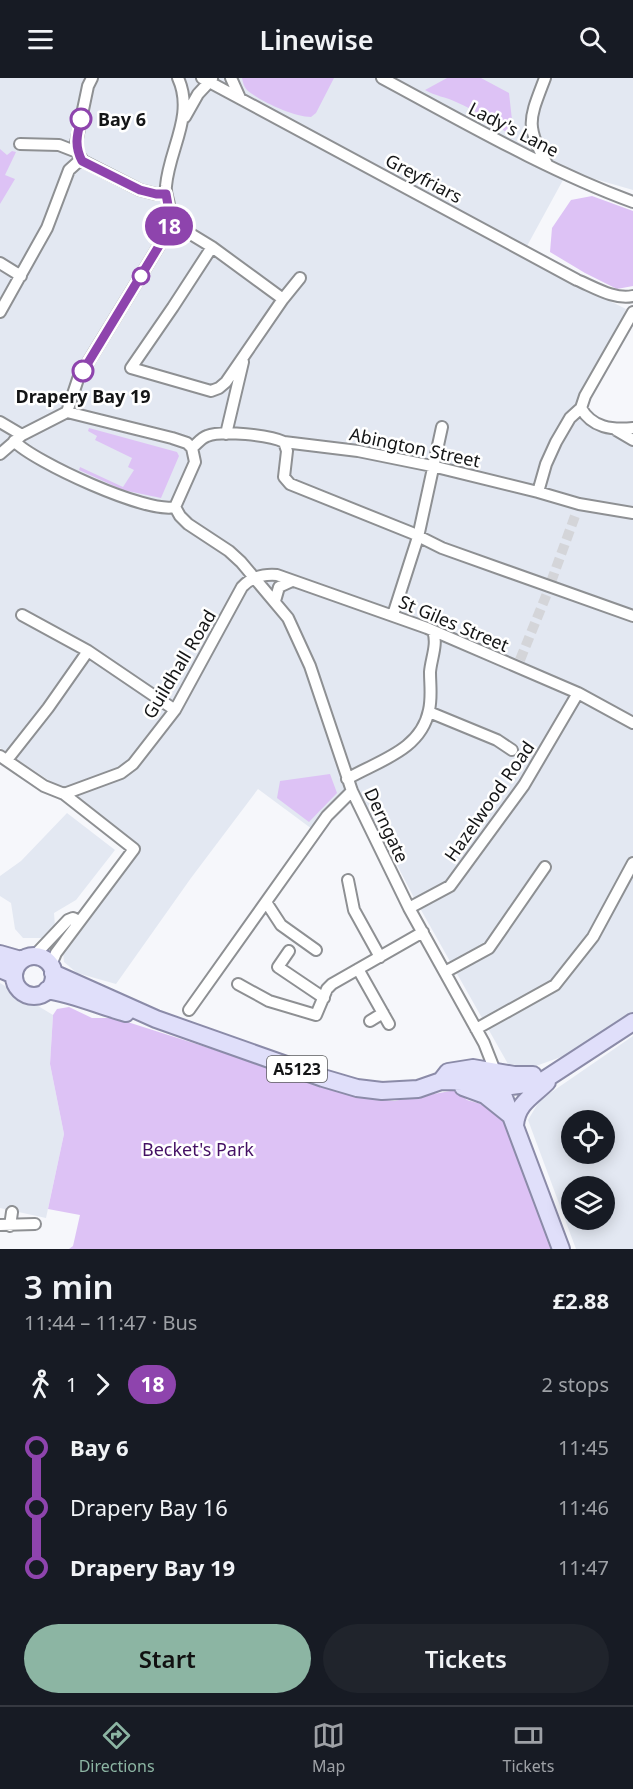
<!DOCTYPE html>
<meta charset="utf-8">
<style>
:root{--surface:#171b24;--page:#20242c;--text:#f1f3f6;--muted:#9ea1a6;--line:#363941;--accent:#8cb5a3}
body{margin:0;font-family:"Noto Sans",sans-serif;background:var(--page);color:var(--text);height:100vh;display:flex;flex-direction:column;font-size:22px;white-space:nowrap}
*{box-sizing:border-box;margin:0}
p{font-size:20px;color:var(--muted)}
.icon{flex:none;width:33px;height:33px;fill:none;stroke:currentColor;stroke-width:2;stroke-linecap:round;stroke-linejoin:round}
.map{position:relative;height:1171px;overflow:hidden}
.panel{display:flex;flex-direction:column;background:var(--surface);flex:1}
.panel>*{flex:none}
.badge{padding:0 12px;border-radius:20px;font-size:21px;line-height:39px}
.tools{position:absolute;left:561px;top:1032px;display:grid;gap:12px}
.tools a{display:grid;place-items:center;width:54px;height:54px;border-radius:50%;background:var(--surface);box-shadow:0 3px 15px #0003;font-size:30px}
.map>.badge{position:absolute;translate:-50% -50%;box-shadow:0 0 0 3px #fff}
.legs{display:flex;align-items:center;gap:9px;height:66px;padding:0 24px;font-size:20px}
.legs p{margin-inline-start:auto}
.summary{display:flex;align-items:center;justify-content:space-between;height:102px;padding:0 24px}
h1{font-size:33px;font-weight:600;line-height:45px}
.primary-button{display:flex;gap:12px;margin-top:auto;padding:12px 24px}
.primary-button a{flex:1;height:69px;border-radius:36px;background:var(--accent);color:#111;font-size:24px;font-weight:600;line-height:69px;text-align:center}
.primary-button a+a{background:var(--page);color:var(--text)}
ul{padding:0 24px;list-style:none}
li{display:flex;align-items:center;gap:21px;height:60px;font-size:22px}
li i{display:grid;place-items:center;width:9px;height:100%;margin:0 8px;background:currentColor}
li i::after{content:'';width:15px;height:15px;margin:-8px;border:4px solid;border-radius:50%;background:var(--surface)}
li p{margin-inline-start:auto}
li:first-child i{background:linear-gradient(#0000 50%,currentColor 0)}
li:last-child i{background:linear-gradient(currentColor 50%,#0000 0)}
header{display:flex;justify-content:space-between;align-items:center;height:78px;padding:0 24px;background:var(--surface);font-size:27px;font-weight:600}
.tabs{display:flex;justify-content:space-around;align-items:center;height:84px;border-top:2px solid var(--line);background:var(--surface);font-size:16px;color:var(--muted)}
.tabs a{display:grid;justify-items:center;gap:3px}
.tabs .selected{color:var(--accent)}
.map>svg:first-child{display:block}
.built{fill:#e3e8f2;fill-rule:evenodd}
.green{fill:#ddc2f5}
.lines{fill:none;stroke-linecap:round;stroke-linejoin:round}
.street-tunnel{stroke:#d4d5d9;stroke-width:10;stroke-dasharray:10 5;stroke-linecap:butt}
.street-casing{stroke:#8e9093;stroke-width:14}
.primary-casing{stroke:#8b8ba8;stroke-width:20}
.street{stroke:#fff;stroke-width:10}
.primary{stroke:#e0dffa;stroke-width:16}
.line-1-casing{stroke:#fff;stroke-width:14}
.line-1{stroke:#8e44ad;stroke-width:9}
.stop-1-dot{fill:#fff;stroke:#8e44ad;stroke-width:3}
.labels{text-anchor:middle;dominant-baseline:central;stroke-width:5;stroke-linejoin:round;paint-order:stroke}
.shield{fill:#fff;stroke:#5a5b5c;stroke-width:1.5}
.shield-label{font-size:16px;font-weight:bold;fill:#141516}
.stop-label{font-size:18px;font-weight:bold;fill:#141516;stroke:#fff;text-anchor:start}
.street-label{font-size:18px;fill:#141516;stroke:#fff}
.park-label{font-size:18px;fill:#441064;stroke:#fff}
</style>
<header><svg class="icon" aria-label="menu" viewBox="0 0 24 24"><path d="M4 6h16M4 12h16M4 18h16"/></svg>Linewise<svg class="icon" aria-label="search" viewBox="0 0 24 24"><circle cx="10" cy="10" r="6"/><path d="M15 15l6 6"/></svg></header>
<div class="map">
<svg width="633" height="1171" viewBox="0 0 633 1171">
<rect width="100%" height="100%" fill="#f6f7fb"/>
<path class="built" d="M0 0H633V112L588 99 569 91 521 179 626 231 605 285 581 330 593 343 633 350V944L561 979 533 989 508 986 412 816 355 705 312 751 258 711 191 800 116 906 77 895 64 884 63 874 139 769 77 721 0 670Z
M67 735 115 772 76 822 54 835 55 848 50 855 42 860H23L15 851 11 825 0 818V798L21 783Z
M0 905 53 937 50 986 64 1056 46 1140 0 1130Z
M633 958V1171H576L528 1042 540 1022ZM572 1042H604V1076H572ZM572 1108H604V1142H572Z"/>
<path class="green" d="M242 0H334L316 35 311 39C294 39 262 24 248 13 244 9 243 5 242 0Z
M447 0H481L509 15 514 60C496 46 477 33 456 24 446 19 435 18 425 12Z
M0 71 7 77 12 73 16 74 5 97 15 101 0 126Z
M592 118 633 133V208L617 211 585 195 550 174 552 150 571 122Z
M89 350 177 374 179 378 161 420 123 412 79 392 80 389 123 409 134 392 128 389 132 380 95 362 97 358 88 353Z
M330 696 337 715 309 744 277 720 280 703Z
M69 929 92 940H115L362 1019 394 1023 456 1012 467 1022 481 1026 505 1040 552 1171H69L73 1168 80 1137 48 1131 64 1056 50 986 53 937 57 931Z"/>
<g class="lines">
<path class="street-tunnel" d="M551 504 575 438
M520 582 548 513"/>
<g class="street-casing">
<path id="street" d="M202 0 577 202C594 209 614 222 633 218
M231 0 240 20
M382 0C464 44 546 92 633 124
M545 0C530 40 524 47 547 86
M185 39 198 16 212 1
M20 66 59 67 77 74
M83 83 140 112 156 116H166
M83 83 77 74 76 65 88 8 92 0
M171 144 212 169 283 221
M212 169 173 229 131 290 211 313 219 310 226 304 283 221 300 200
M0 185 21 198
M0 234 47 150 69 92 79 83H83
M581 330C592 350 612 352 633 350
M67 334 78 301 165 158C169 147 171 139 169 127 168 120 165 115 166 108 169 71 195 37 178 0
M67 334 172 360 187 365 192 370
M0 344 22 357
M616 352 633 362
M226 356 243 284
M14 363C34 384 147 436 175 429
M284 364 287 373 284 399 290 406 412 455 442 470 633 538
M192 370C197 366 201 360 207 358 222 352 270 357 284 364L358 373 432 388 538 414 579 426 633 435
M0 376 22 357 67 334
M538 414 546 386 556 364 570 340 581 330 585 318 633 234
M175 429 180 438 188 446 229 473 241 484 288 540 310 588 352 713 409 830 484 965 497 998
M175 429 195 384 192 370
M275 523 279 509 292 503
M22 537 88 573 175 632
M393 537 418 459 442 349
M429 634 497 662 512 672
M0 678 44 708 64 716 134 771 56 875 50 889
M7 682 48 630 88 573
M347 701C377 683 421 673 429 632 432 619 430 607 430 594 431 581 438 566 433 553
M64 716 121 695 133 686 175 632 242 509C251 499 264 496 277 497L427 550 578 615 633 645
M348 802 354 832 380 879
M266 824 281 847 316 872
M409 830 450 808 524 707 578 615
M289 873 278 889 324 920
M34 878 68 842 73 840 79 843
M358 891 389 946
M445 894 489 870 545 789
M238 906 269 923 316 937 327 911 332 906 423 854
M189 932 327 738 352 713
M370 943 383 935
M476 951 555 907 593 859 633 785
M0 1147 35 1146
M10 1148 12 1134"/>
</g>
<g class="primary-casing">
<path id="primary" d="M0 876 21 882
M14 898a20 20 0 1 1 40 0a20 20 0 1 1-40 0Z
M0 891 14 897
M53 895 156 941 323 1000 357 1010 382 1013 418 1011 441 1003 484 1004 511 1008 541 1004 633 944
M47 912C74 916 100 928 126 935
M441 1003 448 994 473 990 514 997H533
M499 1006 561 1171
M463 1009 485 1017 510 1037
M515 1047C517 1025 533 1018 547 1004"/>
</g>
<use href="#street" class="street"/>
<use href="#primary" class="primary"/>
</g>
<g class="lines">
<g class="line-1-casing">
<path id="line-1" d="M81 41C77 57 74 68 82 83L140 112 156 116H166L171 144 165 158 83 293"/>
</g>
<use href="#line-1" class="line-1"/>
</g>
<g class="stop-1-dot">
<circle cx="81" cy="41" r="10"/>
<circle cx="141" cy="198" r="8"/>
<circle cx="83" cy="293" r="10"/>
</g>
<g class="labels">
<rect class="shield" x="267" y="978" width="60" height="26" rx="4.5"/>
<g class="shield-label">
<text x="297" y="991">A5123</text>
</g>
<g class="stop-label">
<text x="98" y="41">Bay 6</text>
<text x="83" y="318" text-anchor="middle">Drapery Bay 19</text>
</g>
<g class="street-label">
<text transform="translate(514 51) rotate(27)">Lady's Lane</text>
<text transform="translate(424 100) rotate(28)">Greyfriars</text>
<text transform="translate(415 369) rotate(12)">Abington Street</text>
<text transform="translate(454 545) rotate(23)">St Giles Street</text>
<text transform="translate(179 586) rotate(-59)">Guildhall Road</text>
<text transform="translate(489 723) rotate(-55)">Hazelwood Road</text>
<text transform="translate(387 747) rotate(65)">Derngate</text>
</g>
<g class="park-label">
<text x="198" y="1071">Becket's Park</text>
</g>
</g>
</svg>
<div class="tools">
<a><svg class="icon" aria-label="locate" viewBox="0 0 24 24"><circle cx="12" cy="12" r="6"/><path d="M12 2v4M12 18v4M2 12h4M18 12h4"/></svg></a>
<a><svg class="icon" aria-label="layers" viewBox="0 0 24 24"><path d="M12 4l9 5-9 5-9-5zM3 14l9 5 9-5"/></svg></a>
</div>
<b class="badge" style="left:169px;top:148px;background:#8e44ad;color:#fff">18</b>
</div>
<section class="panel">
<div class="summary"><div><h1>3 min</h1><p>11:44 – 11:47 · Bus</p></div><b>£2.88</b></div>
<div class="legs"><svg class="icon" aria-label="walk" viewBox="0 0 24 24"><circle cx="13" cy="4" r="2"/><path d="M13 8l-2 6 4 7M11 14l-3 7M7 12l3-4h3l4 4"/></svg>1<svg class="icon" aria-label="forward" viewBox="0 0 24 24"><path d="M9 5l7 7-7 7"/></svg><b class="badge" style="background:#8e44ad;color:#fff">18</b><p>2 stops</p></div>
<ul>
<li><i style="color:#8e44ad"></i><b>Bay 6</b><p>11:45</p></li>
<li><i style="color:#8e44ad"></i><span>Drapery Bay 16</span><p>11:46</p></li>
<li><i style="color:#8e44ad"></i><b>Drapery Bay 19</b><p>11:47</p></li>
</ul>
<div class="primary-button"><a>Start</a><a>Tickets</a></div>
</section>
<nav class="tabs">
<a class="selected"><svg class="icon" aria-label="directions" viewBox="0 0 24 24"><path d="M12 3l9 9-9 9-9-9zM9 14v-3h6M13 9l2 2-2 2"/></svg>Directions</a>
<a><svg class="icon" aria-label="map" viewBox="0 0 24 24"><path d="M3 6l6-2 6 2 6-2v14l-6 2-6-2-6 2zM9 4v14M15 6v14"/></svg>Map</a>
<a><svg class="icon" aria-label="tickets" viewBox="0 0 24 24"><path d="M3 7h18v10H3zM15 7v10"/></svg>Tickets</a>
</nav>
